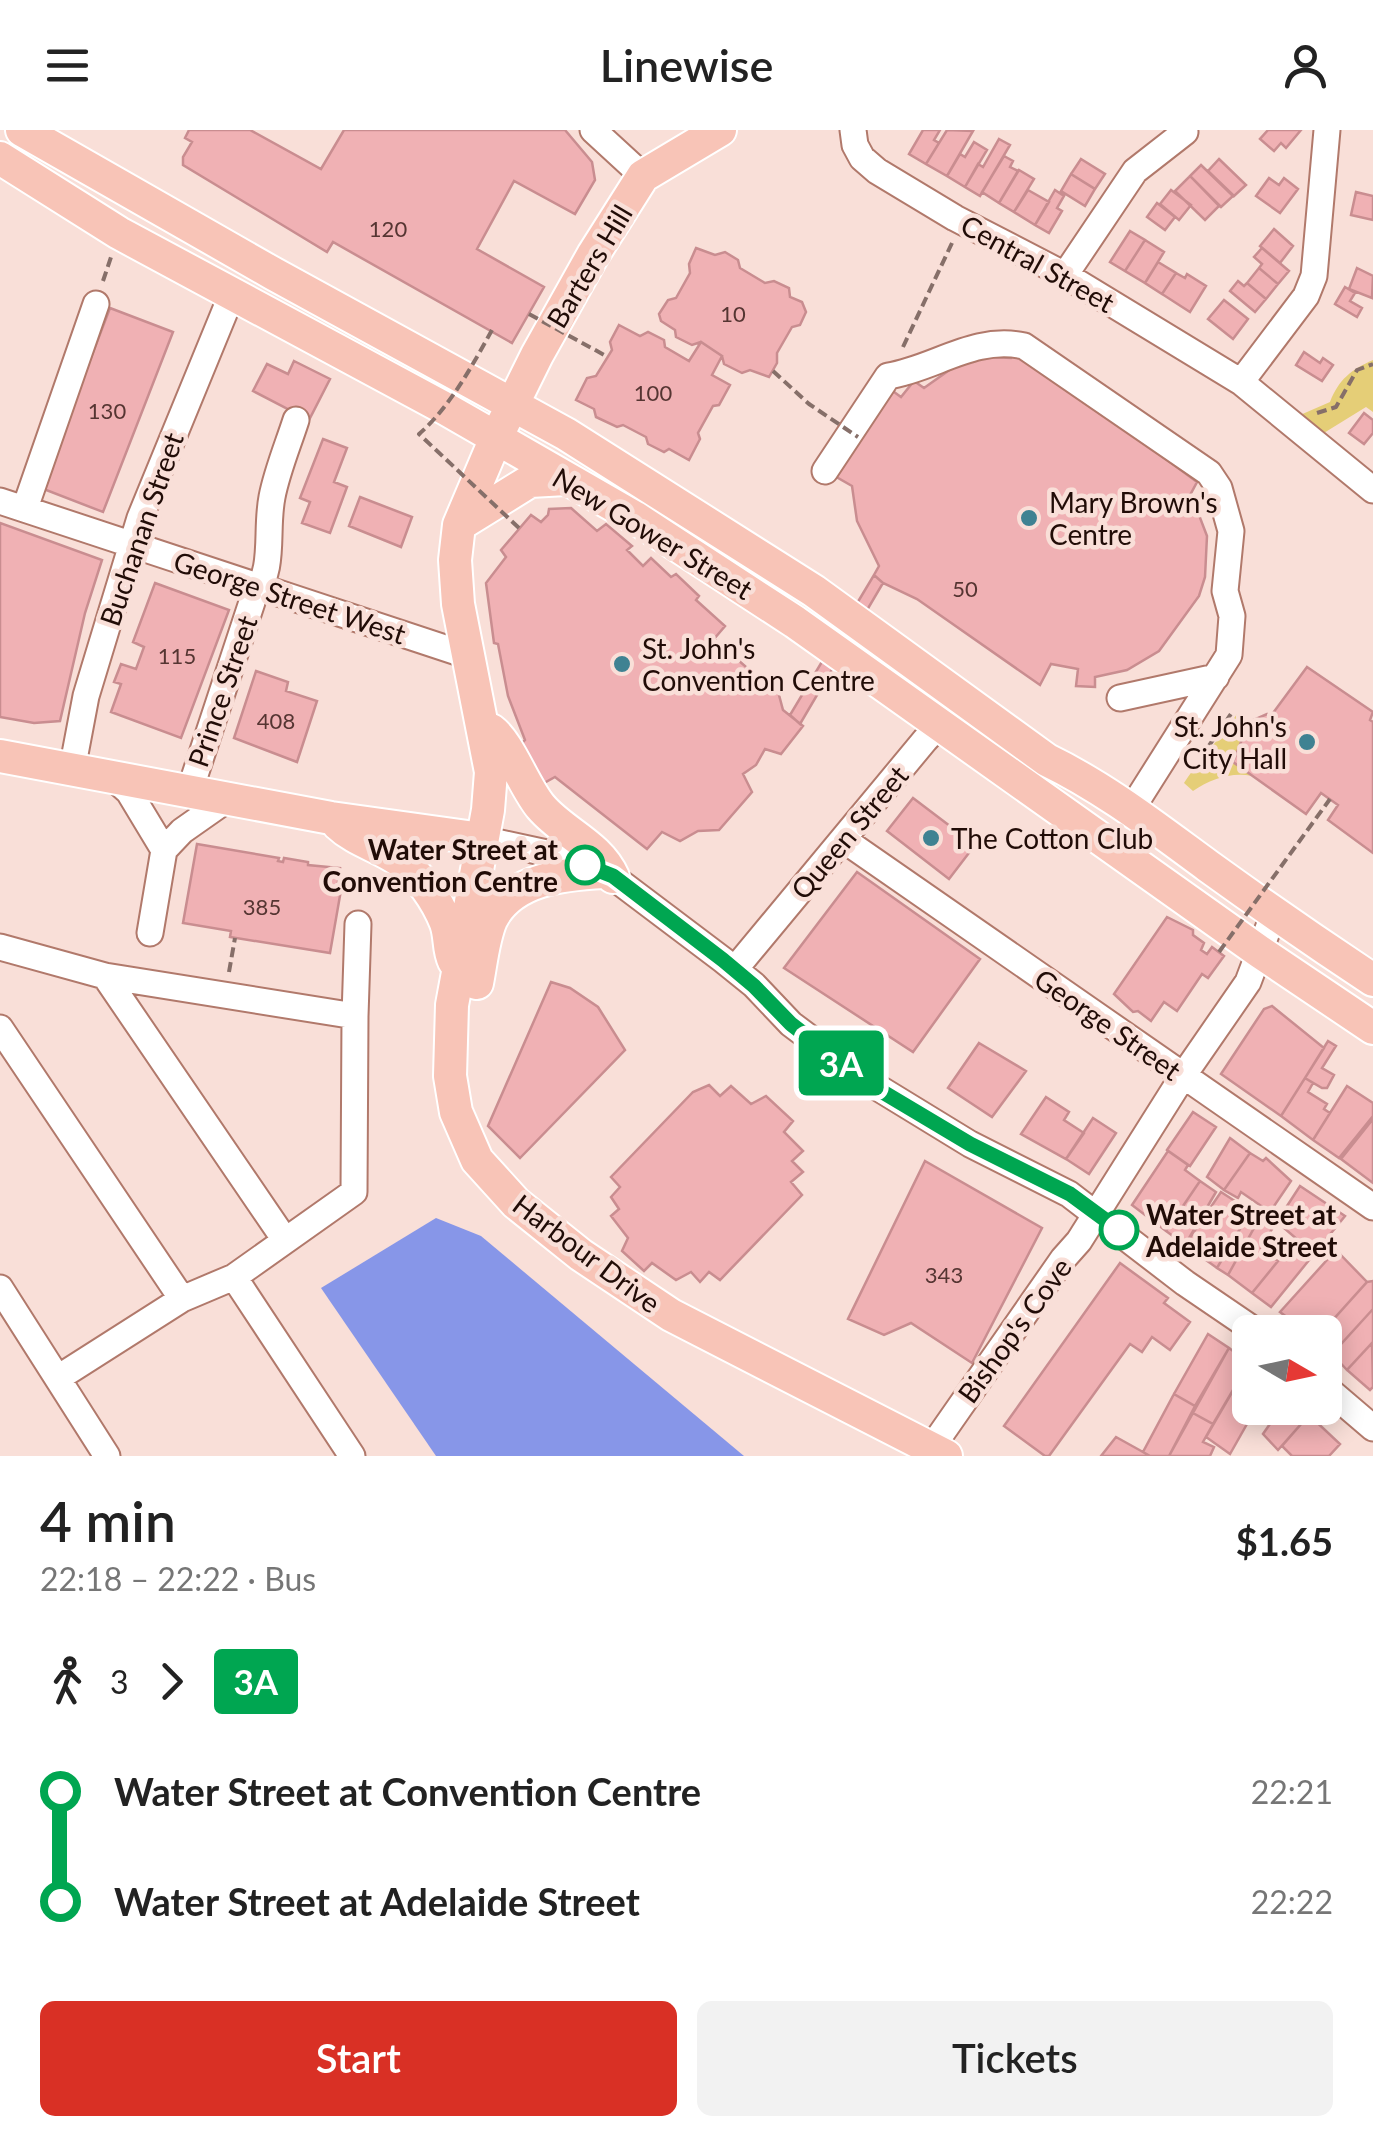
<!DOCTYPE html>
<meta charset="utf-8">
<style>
:root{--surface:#fff;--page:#f2f2f2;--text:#222;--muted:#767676;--accent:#d93025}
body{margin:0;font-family:Lato,sans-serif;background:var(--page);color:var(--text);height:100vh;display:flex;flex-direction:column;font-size:38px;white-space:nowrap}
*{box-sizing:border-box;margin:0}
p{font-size:32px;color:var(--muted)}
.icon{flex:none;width:55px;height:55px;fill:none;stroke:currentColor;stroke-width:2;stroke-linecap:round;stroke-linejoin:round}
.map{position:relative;height:1326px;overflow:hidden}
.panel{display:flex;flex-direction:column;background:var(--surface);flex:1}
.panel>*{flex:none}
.badge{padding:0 20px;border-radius:8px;font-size:35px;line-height:65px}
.needle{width:65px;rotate:99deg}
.controls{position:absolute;left:1232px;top:1185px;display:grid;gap:20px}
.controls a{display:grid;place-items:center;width:110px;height:110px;border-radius:15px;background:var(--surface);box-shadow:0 5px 25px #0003;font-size:50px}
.map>.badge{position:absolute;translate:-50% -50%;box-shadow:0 0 0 5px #fff}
.legs{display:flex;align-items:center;gap:15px;height:110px;padding:0 40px;font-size:32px}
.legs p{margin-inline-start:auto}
.headline{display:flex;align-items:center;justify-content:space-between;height:170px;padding:0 40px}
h1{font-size:55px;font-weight:600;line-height:75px}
.action{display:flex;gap:20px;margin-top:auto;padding:20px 40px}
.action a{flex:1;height:115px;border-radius:15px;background:var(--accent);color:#fff;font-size:40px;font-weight:600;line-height:115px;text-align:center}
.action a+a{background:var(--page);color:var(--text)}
ul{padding:0 40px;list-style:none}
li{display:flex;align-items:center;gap:35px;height:110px;font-size:38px}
li i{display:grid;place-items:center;width:15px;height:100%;margin:0 12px;background:currentColor}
li i::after{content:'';width:25px;height:25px;margin:-12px;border:8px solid;border-radius:50%;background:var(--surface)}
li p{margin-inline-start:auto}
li:first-child i{background:linear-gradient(#0000 50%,currentColor 0)}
li:last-child i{background:linear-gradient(currentColor 50%,#0000 0)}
header{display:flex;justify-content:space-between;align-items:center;height:130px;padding:0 40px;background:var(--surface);font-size:45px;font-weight:600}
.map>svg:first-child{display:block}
.green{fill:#e5ce77}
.water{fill:#8796e8}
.building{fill:#f0b1b4;stroke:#c98d90;stroke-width:2.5}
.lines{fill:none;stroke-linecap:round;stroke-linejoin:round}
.minor-casing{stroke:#b1796b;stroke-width:29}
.major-casing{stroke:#fff;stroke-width:36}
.path{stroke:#866f69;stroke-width:4;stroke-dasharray:10 5;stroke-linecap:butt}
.minor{stroke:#fff;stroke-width:25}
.major{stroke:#f8c4b7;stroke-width:32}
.path-bridge{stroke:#866f69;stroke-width:4;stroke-dasharray:10 5;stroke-linecap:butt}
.line-1-casing{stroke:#fff;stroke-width:22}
.line-1{stroke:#00a651;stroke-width:15}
.poi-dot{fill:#3f8292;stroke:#f9dfd8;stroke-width:4}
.stop-1-dot{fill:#fff;stroke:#00a651;stroke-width:5}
.labels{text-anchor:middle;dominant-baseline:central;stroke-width:9;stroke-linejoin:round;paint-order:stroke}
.number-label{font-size:22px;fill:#553532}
.street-label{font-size:28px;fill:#210c07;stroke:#f9dfd8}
.poi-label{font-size:28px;fill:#210c07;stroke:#f9dfd8;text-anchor:start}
.stop-label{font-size:28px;font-weight:bold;fill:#210c07;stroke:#f9dfd8;text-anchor:end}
</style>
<header><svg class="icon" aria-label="menu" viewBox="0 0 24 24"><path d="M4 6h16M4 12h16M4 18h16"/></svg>Linewise<svg class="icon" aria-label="person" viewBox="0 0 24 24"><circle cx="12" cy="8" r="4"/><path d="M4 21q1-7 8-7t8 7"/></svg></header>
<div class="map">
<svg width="1373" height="1326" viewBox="0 0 1373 1326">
<rect width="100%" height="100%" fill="#f9dfd8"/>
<path class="green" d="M1373 230V282L1366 277 1319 306 1291 289 1330 272C1339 249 1351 240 1373 230Z
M1237 584 1249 592 1233 631 1252 646C1231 642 1211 649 1193 661L1184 653C1200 628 1220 609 1237 584Z"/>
<path class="water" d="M436 1088 481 1106 744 1326H436L321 1158Z"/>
<path class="building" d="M189 0H250L321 39 344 0H565L592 32 595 50 575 84 514 51 477 119 544 157 512 213 333 112 327 122 183 35V27L192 12 185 8Z
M923 0H940L934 10 939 13 926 34 909 24Z
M947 0 973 1 947 46 926 34Z
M1268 0H1301L1286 18 1281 13 1274 21 1260 9Z
M999 9 1010 15 980 66 965 57 978 34 983 37Z
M974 12 987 20 965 57 947 46 960 24 965 27Z
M1004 26 1013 31 1010 37 1018 41 999 73 982 62Z
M1081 29 1105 44 1095 59 1071 44Z
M1219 29 1246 55 1234 66 1208 41Z
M1201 35 1233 66 1221 77 1190 46Z
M1019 40 1034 49 1014 82 999 73Z
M1071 44 1095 59 1085 76 1061 61Z
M1190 46 1219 76 1205 90 1175 61Z
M1269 48 1279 55 1284 48 1298 59 1280 83 1256 66Z
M1028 60 1049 72 1035 95 1014 82Z
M1055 60 1064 66 1057 78 1062 81 1049 103 1035 95Z
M1171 60 1191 75 1179 90 1160 74Z
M1356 62 1373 66V90L1351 85Z
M1157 73 1175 87 1165 100 1147 87Z
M1274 99 1293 116 1280 133 1260 116Z
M1130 101 1145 110 1125 141 1110 132Z
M1145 110 1164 122 1145 153 1125 141Z
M696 118 715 125 725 122 738 130 740 138 765 153 774 151 789 158 790 167 802 172 806 182 800 195 792 197 777 223V233L769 247 750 240 742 243 724 234 722 226 701 212 692 215 676 207 675 200 661 191 659 184 668 170 676 168 690 143 689 134Z
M1262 118 1289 141 1278 154 1259 138 1262 134 1254 127Z
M1158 132 1176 143 1162 164 1145 153Z
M1259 138 1278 154 1266 169 1247 153Z
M1357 138 1373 146 1372 168 1349 159Z
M1176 143 1185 148 1187 144 1206 156 1190 182 1162 164Z
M1238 151 1244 156 1247 153 1266 169 1255 182 1230 161Z
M1345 157 1355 163 1350 171 1362 178 1357 187 1335 174Z
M1224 170 1248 189 1233 209 1208 189Z
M110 178 173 202 103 382 41 358Z
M619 195 640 206 648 202 664 210 665 217 689 231 701 212 722 226 712 245 730 255 719 275 713 276 698 303 700 309 689 330 669 319 664 322 648 314 646 307 623 295 617 297 596 287 594 279 576 270 587 248 596 246 612 220 610 212Z
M1017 219 1197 352 1188 369 1199 385 1207 406 1205 447 1199 466 1159 521 1127 540 1095 547V557L1076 556 1078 539 1051 534 1040 555 917 469 883 453 874 445 879 436 857 391 852 356 833 345 890 259 901 267 914 251 924 258 958 234 990 227 1011 228Z
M1304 222 1320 233 1323 228 1333 235 1322 251 1296 235Z
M294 231 330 249 309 290 253 261 267 234 288 244Z
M1364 283 1373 290V303L1364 314 1349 303Z
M323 309 347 318 334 352 347 357 330 403 302 393 310 372 300 368Z
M360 367 412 387 401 417 349 396Z
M571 378 597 401 606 394 632 416 627 420 643 436 651 428 671 447 676 444 699 466 696 470 725 496 714 509 769 557 773 553 782 561 779 565 783 580 803 596 781 624 765 619 756 635 743 644 752 662 719 700 698 701 680 711 662 702 647 719 555 647 544 653 521 614 525 610 508 566 498 514 494 513 486 453 506 427 501 420 531 385 541 392 548 385 549 379Z
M0 393 102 430 85 483 60 591 34 593 0 587Z
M874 445 883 453 800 594 790 585Z
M155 453 229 480 181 608 111 582 121 554 114 552 121 534 136 539 144 517 133 512Z
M1307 537 1373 582 1370 590 1373 592V723L1328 690 1338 675 1321 663 1306 684 1233 632 1249 592 1267 584 1270 587Z
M256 541 288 552 286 561 317 571 297 632 234 608Z
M913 668 975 715 949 749 887 701Z
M197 714 279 728 278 731 283 732 284 728 308 732V735L340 738 337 759 341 760 330 823 230 807 231 801 183 793Z
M857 742 980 829 913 922 784 838Z
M1167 787 1193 800V805L1204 813 1201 820 1207 824 1212 817 1224 826 1208 848 1202 844 1177 881 1164 872 1151 891 1138 881 1133 882 1114 864Z
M551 852 570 858 598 877 625 920 520 1028 488 996Z
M1272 876 1324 918 1281 986 1221 944 1264 879Z
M1328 911 1336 916 1322 938 1334 945 1327 958H1322L1305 948Z
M979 913 1026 941 992 987 948 958Z
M1305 948 1313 953 1308 962 1327 974 1324 979 1330 983 1313 1010 1281 986Z
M709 955 720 966 731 956 751 974 766 966 793 991 784 1002 803 1021 792 1031 803 1042 791 1052 802 1065 720 1150 709 1142 700 1152 691 1142 676 1150 652 1133 644 1141 622 1121 628 1108 611 1086 619 1079 611 1067 620 1057 611 1047 693 962Z
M1347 956 1373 973V986L1339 1028 1313 1010Z
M1046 967 1069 982 1064 990 1084 1003 1066 1029 1021 1004Z
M1193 982 1216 997 1190 1036 1167 1020Z
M1093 988 1116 1003 1089 1044 1066 1029Z
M1373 989V1053L1341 1029Z
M1230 1008 1250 1023 1224 1060 1207 1047Z
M1168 1021 1188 1035 1185 1040 1200 1051 1166 1101 1132 1075Z
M1250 1023 1263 1031 1266 1028 1291 1051 1270 1082 1241 1062 1238 1068 1224 1060Z
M925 1031 1042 1098 972 1233 911 1193 884 1205 848 1189Z
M1200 1051 1216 1062 1185 1115 1166 1101Z
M1300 1056 1345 1086 1314 1124 1284 1098 1287 1076Z
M1221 1062 1241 1075 1234 1085 1244 1092 1217 1138 1185 1115Z
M1260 1076 1279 1087 1261 1118 1278 1131 1252 1163 1228 1145 1254 1098Z
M1244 1092 1254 1098 1228 1145 1217 1138Z
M1296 1109 1314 1124 1271 1177 1252 1163Z
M1336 1120 1367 1152 1322 1202H1307L1280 1182Z
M1120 1133 1168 1168 1164 1173 1190 1192 1170 1220 1152 1207 1142 1222 1130 1214 1049 1326H1045L1004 1296Z
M1373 1151V1179L1332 1224 1325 1218V1202H1322L1367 1152Z
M1373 1179V1212L1347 1240 1332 1224Z
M1208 1204 1229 1218 1195 1276 1174 1264Z
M1372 1213 1373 1257 1370 1260 1347 1240Z
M1229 1218 1249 1233 1213 1294 1193 1283Z
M1249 1233 1250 1278H1256L1230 1324 1206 1307Z
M1174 1264 1195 1276 1169 1326H1150L1143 1322Z
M1281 1278H1302L1309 1285 1278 1320 1263 1304Z
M1193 1283 1213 1294 1203 1312 1214 1317 1210 1326H1169Z
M1309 1285 1340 1314 1329 1326H1292L1282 1316Z
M1116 1307 1143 1322 1150 1326H1101Z"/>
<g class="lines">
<g class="minor-casing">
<path id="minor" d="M593 0 643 46
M853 0 855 15 862 28 877 41 955 88 1065 145 1241 252 1373 360
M1065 145 1135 41 1185 2
M1241 252 1306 166 1314 146 1327 0
M825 341 888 246C934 239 974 205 1024 216L1209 343 1219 358 1231 401 1225 461 1232 486 1229 525 1131 680
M0 371 466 525
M25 378 96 174
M1120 568 1216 547
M72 640 86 566 140 388 232 164
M112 647 129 662 164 720
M190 660 253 469C276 437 265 403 272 367 277 341 288 315 296 290
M482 709 565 727 613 747 723 830 754 855 791 894 867 951 970 1014 1069 1064 1185 1153 1257 1202
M844 710 1373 1077
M150 803 164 720 182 701 229 668
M0 817 105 846 285 1110
M735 839 925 610 940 594 955 586
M355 886 358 794
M0 898 182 1169
M234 1147 352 1326
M0 1158 107 1326
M58 1248 182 1169 234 1147 354 1062 355 886 105 846
M1325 1257 1373 1298
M932 1317 1063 1129 1079 1111 1183 946 1248 852 1274 783"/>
</g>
<g class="major-casing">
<path id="major" d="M22 0 274 144 566 304 814 461 1047 630C1105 658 1156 698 1208 736 1262 775 1317 813 1373 850
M720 0 643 46 593 125 537 225 496 308 459 395 455 430 458 474 491 642 488 680 452 875 450 946 456 982 477 1030 516 1073 581 1125 671 1185 946 1326
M0 28 119 103 446 279 634 387 795 492 1260 822 1373 898
M459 395 530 351 566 349
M491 600C509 613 524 657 541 677 563 703 599 715 613 747
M0 626 331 688 482 709
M338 694C356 711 379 716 399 730 419 744 437 770 446 793 451 807 448 818 454 831
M477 853C481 833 483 809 491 790 511 749 564 744 604 742"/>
</g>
<path class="path" d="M103 151 111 127
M903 217 952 113
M1317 283 1336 277 1357 240 1373 234
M1208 617 1233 581
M229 842 235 808"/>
<use href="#minor" class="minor"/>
<use href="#major" class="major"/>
<path class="path-bridge" d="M529 184 608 227
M492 200C472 236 450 277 419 304L519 398
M773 241 809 274 858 307
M1219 822 1330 669"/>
</g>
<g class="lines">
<g class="line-1-casing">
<path id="line-1" d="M585 735 613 746 723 830 754 856 791 894 866 952 970 1014 1070 1064 1119 1100"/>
</g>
<use href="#line-1" class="line-1"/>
</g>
<g class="poi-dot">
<circle cx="1029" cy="388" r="10"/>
<circle cx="622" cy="534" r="10"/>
<circle cx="1307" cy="612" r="10"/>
<circle cx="931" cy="708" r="10"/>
</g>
<g class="stop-1-dot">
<circle cx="585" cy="735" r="18"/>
<circle cx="1119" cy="1100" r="18"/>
</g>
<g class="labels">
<g class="number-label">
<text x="388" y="98">120</text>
<text x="733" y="183">10</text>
<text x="653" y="262">100</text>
<text x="107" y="280">130</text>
<text x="965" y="458">50</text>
<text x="177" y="525">115</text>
<text x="276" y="590">408</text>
<text x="262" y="776">385</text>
<text x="944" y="1144">343</text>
</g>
<g class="street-label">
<text transform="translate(1038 133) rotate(29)">Central Street</text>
<text transform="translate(589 136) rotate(-59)">Barters Hill</text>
<text transform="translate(141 399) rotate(-71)">Buchanan Street</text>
<text transform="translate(653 403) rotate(31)">New Gower Street</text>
<text transform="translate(290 467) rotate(18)">George Street West</text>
<text transform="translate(222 561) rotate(-71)">Prince Street</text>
<text transform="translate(849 702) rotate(-50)">Queen Street</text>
<text transform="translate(1108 894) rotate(35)">George Street</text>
<text transform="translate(587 1123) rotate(37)">Harbour Drive</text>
<text transform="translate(1014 1200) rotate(-54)">Bishop's Cove</text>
</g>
<g class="poi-label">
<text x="1049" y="372">Mary Brown's<tspan x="1049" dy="32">Centre</tspan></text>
<text x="642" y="518">St. John's<tspan x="642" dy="32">Convention Centre</tspan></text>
<text x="1287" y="596" text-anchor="end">St. John's<tspan x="1287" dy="32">City Hall</tspan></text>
<text x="951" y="708">The Cotton Club</text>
</g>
<g class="stop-label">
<text x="558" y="719">Water Street at<tspan x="558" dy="32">Convention Centre</tspan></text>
<text x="1146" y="1084" text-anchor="start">Water Street at<tspan x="1146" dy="32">Adelaide Street</tspan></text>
</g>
</g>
</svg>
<div class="controls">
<a><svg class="needle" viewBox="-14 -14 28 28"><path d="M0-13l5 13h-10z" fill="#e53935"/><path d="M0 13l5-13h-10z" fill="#767676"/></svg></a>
</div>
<b class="badge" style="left:841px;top:933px;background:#00a651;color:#fff">3A</b>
</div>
<section class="panel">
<div class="headline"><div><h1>4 min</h1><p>22:18 – 22:22 · Bus</p></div><b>$1.65</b></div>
<div class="legs"><svg class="icon" aria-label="walk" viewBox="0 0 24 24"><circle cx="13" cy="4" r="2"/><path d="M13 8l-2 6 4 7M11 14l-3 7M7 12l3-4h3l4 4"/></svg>3<svg class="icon" aria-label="forward" viewBox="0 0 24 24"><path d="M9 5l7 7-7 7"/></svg><b class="badge" style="background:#00a651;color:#fff">3A</b></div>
<ul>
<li><i style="color:#00a651"></i><b>Water Street at Convention Centre</b><p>22:21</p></li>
<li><i style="color:#00a651"></i><b>Water Street at Adelaide Street</b><p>22:22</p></li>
</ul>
<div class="action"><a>Start</a><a>Tickets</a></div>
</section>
